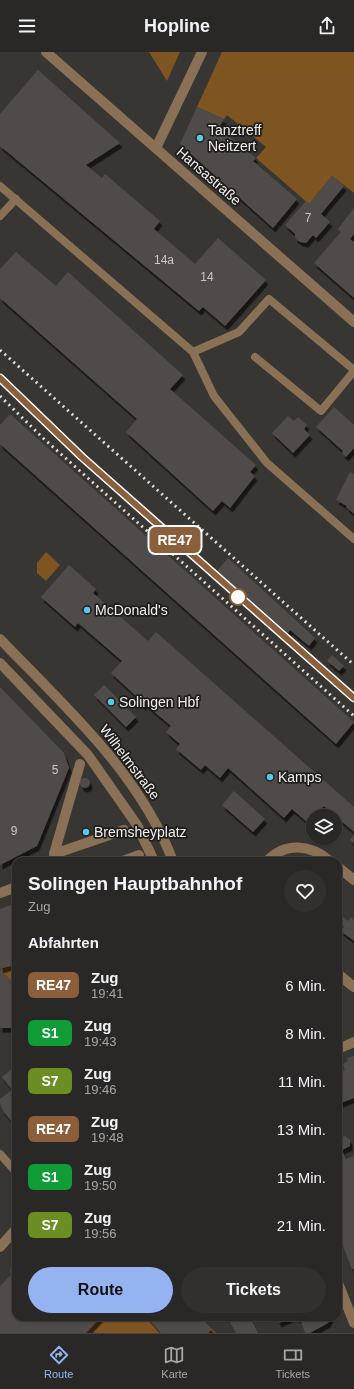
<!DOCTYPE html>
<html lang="de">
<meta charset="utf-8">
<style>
:root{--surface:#2a2826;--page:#32302e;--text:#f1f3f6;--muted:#a5a6a7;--line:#464443;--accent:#95b2f1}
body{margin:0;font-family:Arial,sans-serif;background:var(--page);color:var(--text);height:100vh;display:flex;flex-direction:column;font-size:15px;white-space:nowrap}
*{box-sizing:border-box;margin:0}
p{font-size:13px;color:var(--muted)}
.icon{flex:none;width:22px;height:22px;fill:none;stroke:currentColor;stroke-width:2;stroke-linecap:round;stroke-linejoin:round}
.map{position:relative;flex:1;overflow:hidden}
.sheet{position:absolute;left:12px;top:805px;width:330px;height:464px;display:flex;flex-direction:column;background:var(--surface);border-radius:12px;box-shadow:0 1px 3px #0004,0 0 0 1px var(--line)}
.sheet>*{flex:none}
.badge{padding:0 8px;border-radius:6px;font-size:14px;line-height:26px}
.buttons{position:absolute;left:306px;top:757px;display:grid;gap:8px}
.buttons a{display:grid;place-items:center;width:36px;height:36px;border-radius:50%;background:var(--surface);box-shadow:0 1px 3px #0004,0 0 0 1px var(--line);font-size:20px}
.map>.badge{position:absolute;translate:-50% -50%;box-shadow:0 0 0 2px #fff}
h2{padding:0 16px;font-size:15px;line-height:36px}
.round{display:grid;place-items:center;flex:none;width:42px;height:42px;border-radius:21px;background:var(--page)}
.overview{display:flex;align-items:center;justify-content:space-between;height:68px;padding:0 16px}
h1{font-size:19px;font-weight:700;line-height:30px}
.cta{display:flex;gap:8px;margin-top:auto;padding:8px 16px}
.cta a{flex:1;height:46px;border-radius:24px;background:var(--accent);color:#111;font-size:16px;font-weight:700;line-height:46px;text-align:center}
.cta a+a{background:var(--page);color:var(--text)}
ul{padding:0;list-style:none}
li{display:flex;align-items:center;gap:12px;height:48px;padding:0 16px}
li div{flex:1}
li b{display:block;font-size:15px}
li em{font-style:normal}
li .badge{min-width:44px;font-weight:700;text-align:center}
header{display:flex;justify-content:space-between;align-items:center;height:52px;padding:0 16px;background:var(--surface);font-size:18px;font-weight:700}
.dock{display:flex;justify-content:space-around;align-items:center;height:56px;border-top:1px solid var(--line);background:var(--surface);font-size:11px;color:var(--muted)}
.dock a{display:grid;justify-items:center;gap:2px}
.dock .selected{color:var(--accent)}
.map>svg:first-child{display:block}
.green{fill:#7e5421}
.building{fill:#4f4c4a;filter:url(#shadow)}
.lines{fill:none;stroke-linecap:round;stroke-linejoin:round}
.service{stroke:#8a7156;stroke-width:8}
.pedestrian{stroke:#8a7156;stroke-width:10}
.minor{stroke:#8a7156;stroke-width:10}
.tertiary{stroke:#8a7156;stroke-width:10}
.rail{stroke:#dfdddb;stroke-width:3;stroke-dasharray:2 4;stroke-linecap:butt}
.line-casing{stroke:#fff;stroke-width:9}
.line{stroke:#8b5e3c;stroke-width:6}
.poi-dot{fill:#59c8e5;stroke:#1e1d1c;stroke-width:1.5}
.stop-dot{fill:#fff;stroke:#8b5e3c;stroke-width:2}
.labels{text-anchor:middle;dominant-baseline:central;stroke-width:3.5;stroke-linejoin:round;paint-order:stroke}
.number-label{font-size:12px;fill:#c9c7c5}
.poi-label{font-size:14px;fill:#f2f0ee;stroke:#1e1d1c;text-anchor:start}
.street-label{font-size:14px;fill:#f2f0ee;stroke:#1e1d1c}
</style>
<header><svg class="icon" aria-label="menu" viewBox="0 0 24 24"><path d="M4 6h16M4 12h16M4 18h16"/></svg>Hopline<svg class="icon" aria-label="share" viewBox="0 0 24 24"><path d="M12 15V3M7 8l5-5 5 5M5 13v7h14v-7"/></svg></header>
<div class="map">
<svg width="354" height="1281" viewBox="0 0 354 1281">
<defs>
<filter id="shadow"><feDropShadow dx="2.5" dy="4.5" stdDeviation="0" flood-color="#0009"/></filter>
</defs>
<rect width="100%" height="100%" fill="#383633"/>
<path class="green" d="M149 0H180L167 29Z
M222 0H354V141L332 124 309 152 256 106 266 95 227 63 224 67 197 55Z
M46 500 60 513 46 529 37 521V511Z
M14 913 16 933 0 918Z
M101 1265H199L216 1281H86Z"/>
<path class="building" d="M38 18 120 91 86 113 102 126 105 122 160 169 154 177 195 212 218 186 266 228 225 274 203 255 199 259 0 94V62Z
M197 55 224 67 219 76 256 106 253 109 297 147 273 176 180 92Z
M332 124 344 134 321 162 330 170 316 186 313 183 306 191 300 190 295 186V182L285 173 306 149 309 152Z
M354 156V182L350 187 354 190V246L314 211 341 180 338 177Z
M16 200 56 234 68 220 183 323 170 337 256 413 250 420 255 424 230 456 222 449 213 459 126 380 137 367 0 246V217Z
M334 355 354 373V396L346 405 342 401 343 399 316 375Z
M10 362 354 670 336 692 0 392V373Z
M288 364 294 369 298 365 307 373 304 377 310 383 293 401 272 381Z
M350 420 354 422V462L346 455 347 454 336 448Z
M228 506 315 586 309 594 290 578 288 581 217 519Z
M69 513 96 537 93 541 148 589 156 580 354 755V780L324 754 313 764 308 771 292 757 284 766 228 716 220 726 205 713 201 718 176 697 180 692 166 680 171 674 145 652 143 654 136 647 137 645 111 621 122 609 78 571 75 575 41 545Z
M332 603 344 614 339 619 327 609Z
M104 633 136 665 126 675 94 643Z
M0 635 64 701 69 716 37 794 0 813Z
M80 731a5 5 0 1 1 10 0a5 5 0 1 1-10 0Z
M234 739 265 767 253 780 222 753Z
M354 783V791L350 788Z
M16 851V919L14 913 0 917V857Z
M338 861 348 869 351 865 354 868V889L341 879 344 875 338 871Z
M0 918 16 933V976H0Z
M354 1004V1046L338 1052V1021L345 1018 343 1012 348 1009 347 1006Z
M16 1014V1075L3 1059 0 1050V1047L12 1038 2 1025Z
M345 1084 350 1088V1094L342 1098 346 1107 354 1104V1217H352L338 1181V1087Z
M16 1214V1265H101L86 1281H0V1234L11 1223 10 1217Z
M147 1265H199L212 1277 208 1281H161Z
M227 1265H250L258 1281H236Z
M276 1265H293L279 1271Z
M296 1265H331L328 1271 310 1281H305L300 1266 297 1267Z"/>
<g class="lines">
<path class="service" d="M0 134 193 300 214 344 267 411 354 487
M0 164 16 147
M193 300 239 280 269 247 354 318
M255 305 321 359 354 319
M0 1102 16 1120"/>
<path class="pedestrian" d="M54 802 80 712
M58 809 54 802 124 778
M123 809 139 803
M0 841 16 835"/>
<path class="minor" d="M46 0 354 270
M156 96 202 0
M267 809C286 789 311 793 330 809
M338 815 354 828
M338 922 354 935
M338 997 354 990
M0 1195 16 1177"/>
<path class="tertiary" d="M0 587C66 656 138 719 173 809
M0 611 88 703 137 773 154 809
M338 1231 354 1271"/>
<path class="rail" d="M0 298 354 613
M0 326 82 405 354 646
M0 344 43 386 354 664"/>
</g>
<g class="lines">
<g class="line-casing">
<path id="line" d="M0 326 82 405 354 646"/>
</g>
<use href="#line" class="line"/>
</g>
<g class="poi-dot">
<circle cx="200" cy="86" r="4"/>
<circle cx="87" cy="558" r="4"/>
<circle cx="111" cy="650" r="4"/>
<circle cx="270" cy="725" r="4"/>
<circle cx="86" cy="780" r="4"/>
</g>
<circle class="stop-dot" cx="238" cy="545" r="8"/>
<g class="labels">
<g class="number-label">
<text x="308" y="166">7</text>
<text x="164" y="208">14a</text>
<text x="207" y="225">14</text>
<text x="55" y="718">5</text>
<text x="14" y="779">9</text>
</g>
<g class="poi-label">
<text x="208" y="78">Tanztreff<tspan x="208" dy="16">Neitzert</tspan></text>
<text x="95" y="558">McDonald's</text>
<text x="119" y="650">Solingen Hbf</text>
<text x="278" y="725">Kamps</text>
<text x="94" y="780">Bremsheyplatz</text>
</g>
<g class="street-label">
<text transform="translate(209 124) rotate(41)">Hansastraße</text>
<text transform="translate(130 710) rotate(53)">Wilhelmstraße</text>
</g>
</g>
</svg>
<div class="buttons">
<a><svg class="icon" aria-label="layers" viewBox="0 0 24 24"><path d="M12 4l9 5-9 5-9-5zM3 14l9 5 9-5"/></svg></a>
</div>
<b class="badge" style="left:175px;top:488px;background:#8b5e3c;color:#fff">RE47</b>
<section class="sheet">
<div class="overview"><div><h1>Solingen Hauptbahnhof</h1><p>Zug</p></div><a class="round"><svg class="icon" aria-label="heart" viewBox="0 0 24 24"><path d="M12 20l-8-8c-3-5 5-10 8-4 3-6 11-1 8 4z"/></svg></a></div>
<h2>Abfahrten</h2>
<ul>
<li><span class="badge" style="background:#8b5e3c;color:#fff">RE47</span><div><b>Zug</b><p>19:41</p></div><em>6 Min.</em></li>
<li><span class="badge" style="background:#109c37;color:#fff">S1</span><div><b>Zug</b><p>19:43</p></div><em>8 Min.</em></li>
<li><span class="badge" style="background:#6b8e23;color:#fff">S7</span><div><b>Zug</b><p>19:46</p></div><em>11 Min.</em></li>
<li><span class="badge" style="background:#8b5e3c;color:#fff">RE47</span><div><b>Zug</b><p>19:48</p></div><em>13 Min.</em></li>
<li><span class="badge" style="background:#109c37;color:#fff">S1</span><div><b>Zug</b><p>19:50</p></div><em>15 Min.</em></li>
<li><span class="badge" style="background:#6b8e23;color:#fff">S7</span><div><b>Zug</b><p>19:56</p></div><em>21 Min.</em></li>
</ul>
<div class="cta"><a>Route</a><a>Tickets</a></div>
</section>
</div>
<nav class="dock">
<a class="selected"><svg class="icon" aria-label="directions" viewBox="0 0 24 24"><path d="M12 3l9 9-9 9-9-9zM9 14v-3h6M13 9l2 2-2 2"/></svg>Route</a>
<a><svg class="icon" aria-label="map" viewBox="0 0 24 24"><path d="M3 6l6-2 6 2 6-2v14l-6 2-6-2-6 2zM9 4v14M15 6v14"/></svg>Karte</a>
<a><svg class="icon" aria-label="tickets" viewBox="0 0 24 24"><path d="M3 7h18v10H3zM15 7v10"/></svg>Tickets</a>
</nav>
